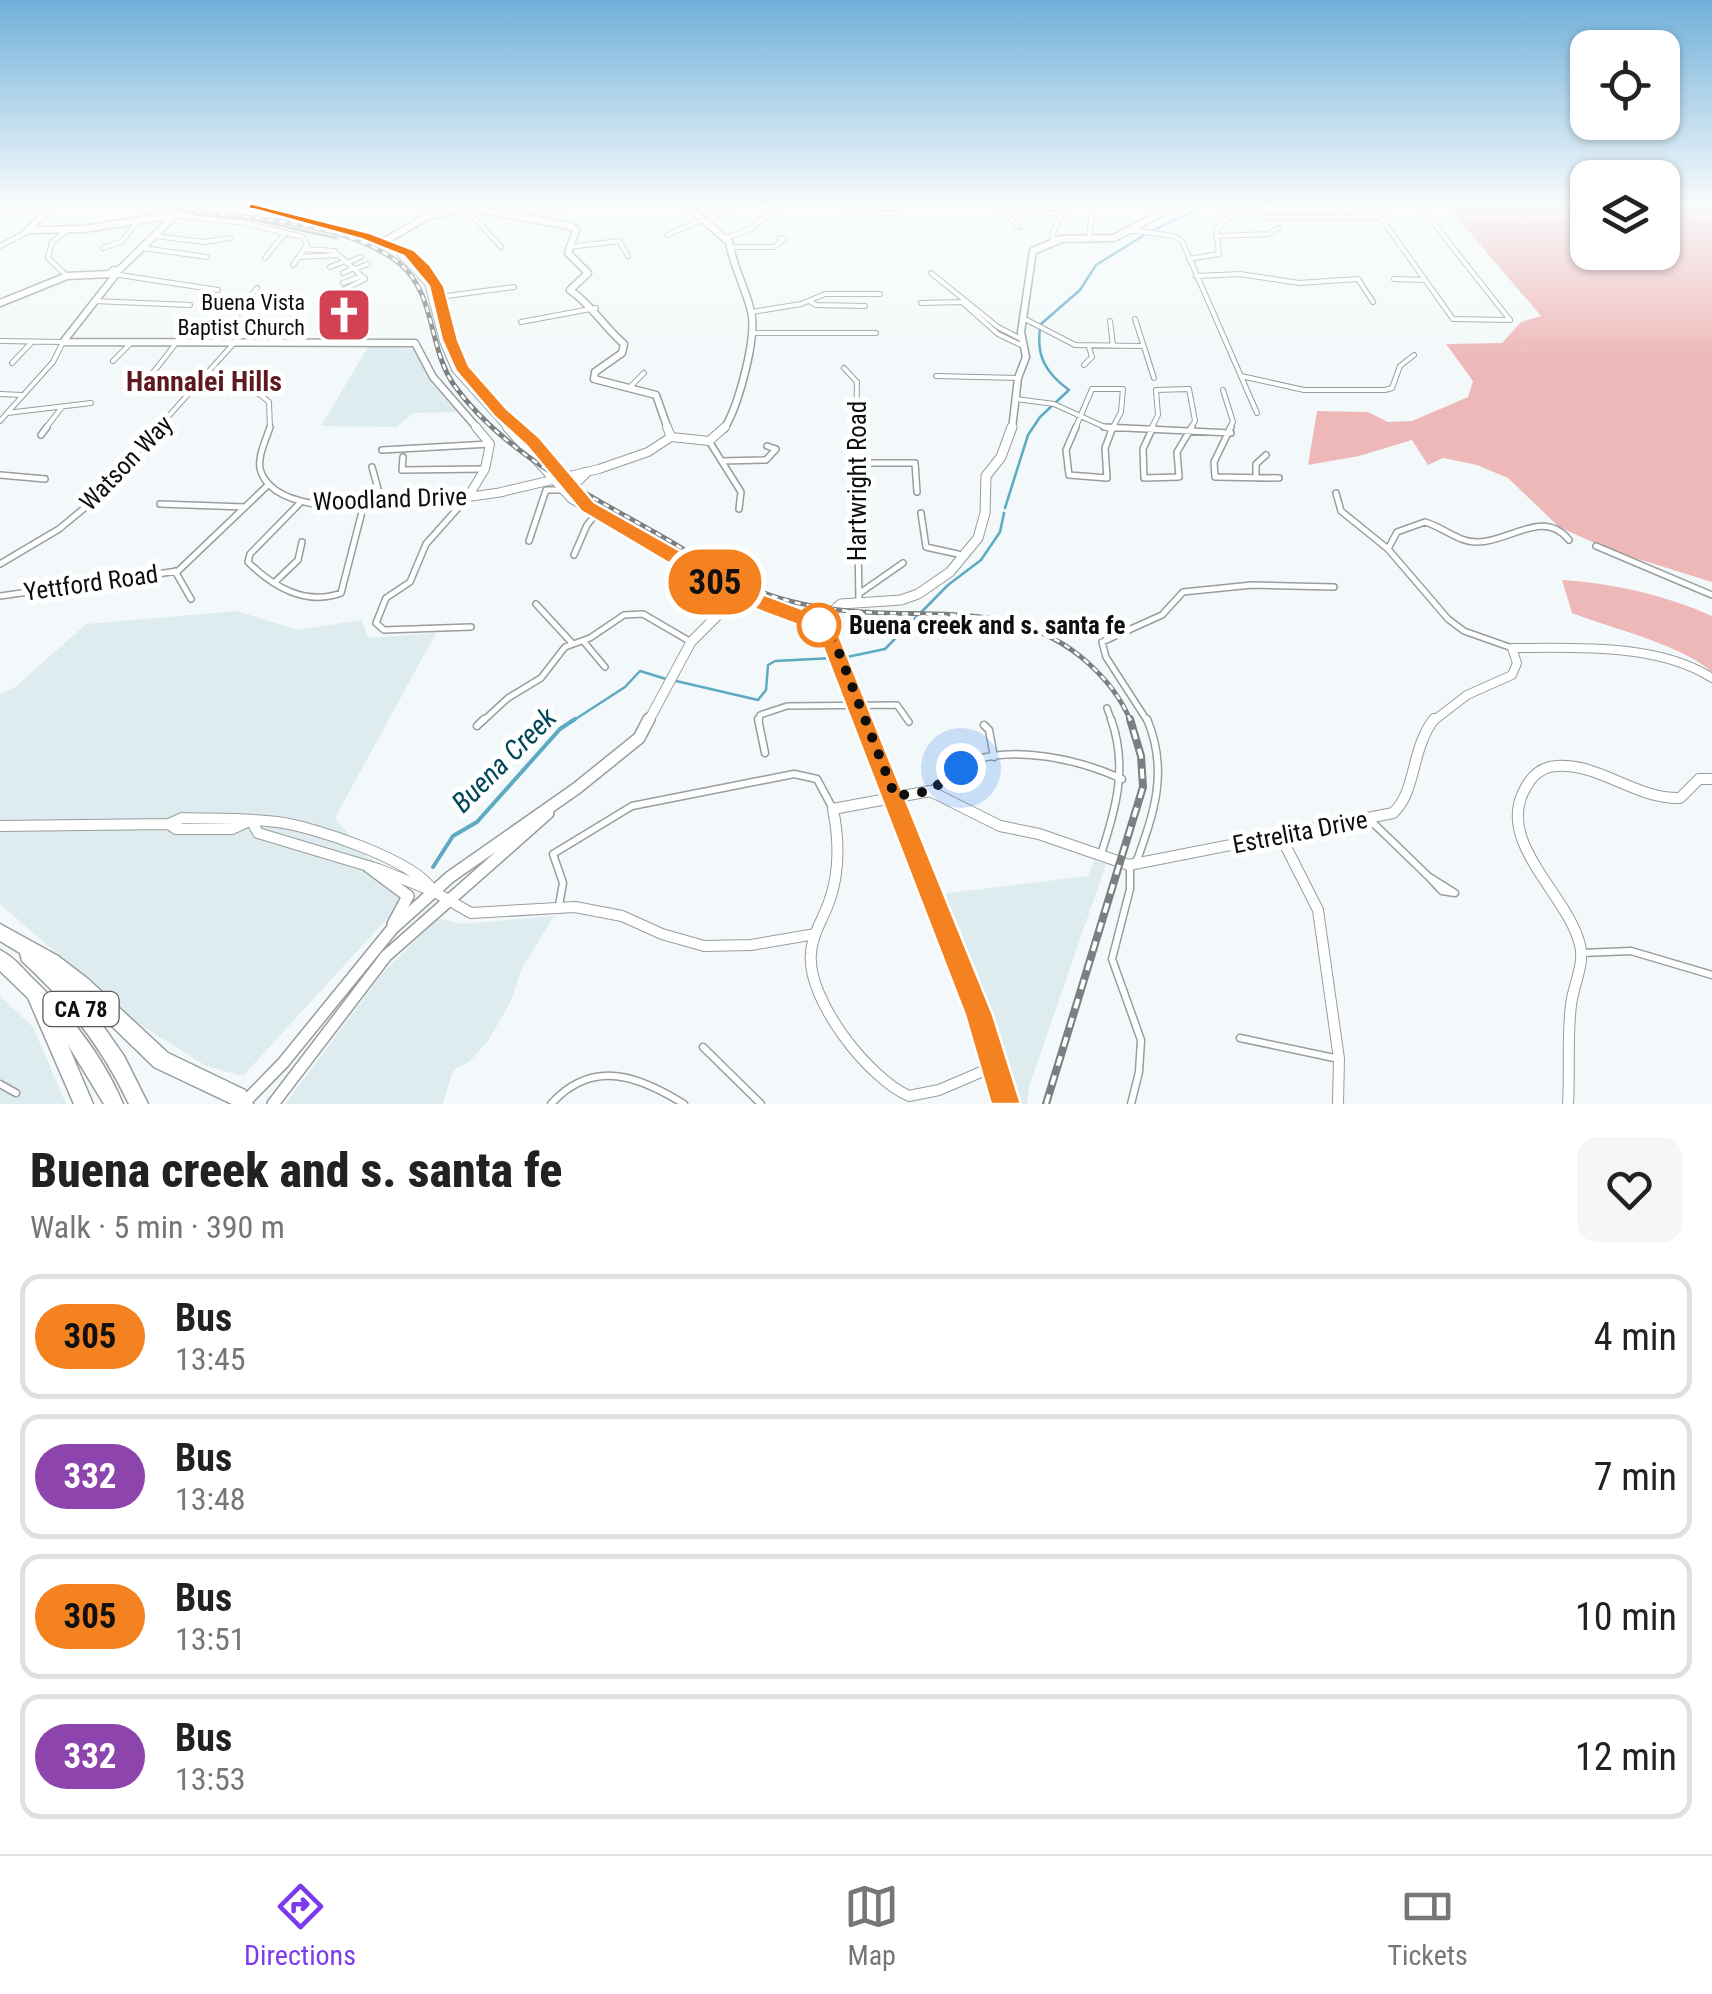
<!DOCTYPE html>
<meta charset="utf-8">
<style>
:root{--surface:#fff;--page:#f6f6f6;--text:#222;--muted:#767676;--line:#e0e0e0;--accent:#7c3aed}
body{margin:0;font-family:"Roboto Condensed",sans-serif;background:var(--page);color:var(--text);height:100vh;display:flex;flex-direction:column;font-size:38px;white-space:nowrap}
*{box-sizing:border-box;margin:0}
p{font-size:32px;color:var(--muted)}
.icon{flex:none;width:55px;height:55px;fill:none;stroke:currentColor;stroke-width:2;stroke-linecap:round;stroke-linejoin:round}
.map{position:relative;height:1104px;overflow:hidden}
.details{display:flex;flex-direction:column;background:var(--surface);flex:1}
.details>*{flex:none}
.badge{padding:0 20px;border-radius:32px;font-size:35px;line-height:65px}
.buttons{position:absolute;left:1570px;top:30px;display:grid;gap:20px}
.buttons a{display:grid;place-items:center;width:110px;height:110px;border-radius:20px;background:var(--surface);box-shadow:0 2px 8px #0004;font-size:50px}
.you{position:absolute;width:50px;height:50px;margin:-25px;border:8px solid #fff;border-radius:50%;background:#1a73e8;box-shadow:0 0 0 15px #1a73e833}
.map>.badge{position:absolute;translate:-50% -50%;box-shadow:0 0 0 5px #fff}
.round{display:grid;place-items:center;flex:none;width:105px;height:105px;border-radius:20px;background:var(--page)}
.headline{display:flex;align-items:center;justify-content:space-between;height:170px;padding:0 30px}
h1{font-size:48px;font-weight:800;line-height:75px}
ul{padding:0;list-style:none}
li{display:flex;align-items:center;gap:30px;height:125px;margin:0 20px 15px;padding:0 10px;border:5px solid var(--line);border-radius:20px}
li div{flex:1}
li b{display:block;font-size:38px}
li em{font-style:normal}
li .badge{min-width:110px;font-weight:700;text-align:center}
.tab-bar{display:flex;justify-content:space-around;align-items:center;height:140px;border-top:2px solid var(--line);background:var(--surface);font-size:28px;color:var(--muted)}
.tab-bar a{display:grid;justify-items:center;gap:5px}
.tab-bar .current{color:var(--accent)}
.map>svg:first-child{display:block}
.built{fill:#deecf0}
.green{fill:#eeb8b8}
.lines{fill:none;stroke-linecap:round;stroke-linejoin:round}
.stream-far1{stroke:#5daac2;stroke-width:2.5}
.stream{stroke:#5daac2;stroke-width:4}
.minor-far2-casing{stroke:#989d9e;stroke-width:6}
.minor-far1-casing{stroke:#989d9e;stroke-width:8}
.minor-casing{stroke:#989d9e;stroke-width:9}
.tertiary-far2-casing{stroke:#989d9e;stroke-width:9}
.tertiary-far1-casing{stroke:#989d9e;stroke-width:10}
.tertiary-casing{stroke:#989d9e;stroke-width:12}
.secondary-far2-casing{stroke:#989d9e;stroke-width:9}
.secondary-far1-casing{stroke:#989d9e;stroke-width:11}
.secondary-casing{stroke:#989d9e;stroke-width:14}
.primary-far2-casing{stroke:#989d9e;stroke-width:10}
.primary-far1-casing{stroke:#989d9e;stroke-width:12}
.primary-casing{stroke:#989d9e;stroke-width:16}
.motorway-casing{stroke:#989d9e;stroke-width:3}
.minor-far2{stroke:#fff;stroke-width:4}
.minor-far1{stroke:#fff;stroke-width:5}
.minor{stroke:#fff;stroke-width:6}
.tertiary-far2{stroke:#fff;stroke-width:6}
.tertiary-far1{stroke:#fff;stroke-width:8}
.tertiary{stroke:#fff;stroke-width:10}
.secondary-far2{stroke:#fff;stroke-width:6}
.secondary-far1{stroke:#fff;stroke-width:9}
.secondary{stroke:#fff;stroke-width:11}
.primary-far2{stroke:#fff;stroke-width:8}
.primary-far1{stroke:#fff;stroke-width:10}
.primary{stroke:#fff;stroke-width:14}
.motorway{fill:#fff;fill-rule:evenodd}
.tram{stroke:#7b7f80;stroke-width:2.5}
.rail-far1-casing{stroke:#7b7f80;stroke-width:5}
.rail-casing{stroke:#7b7f80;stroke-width:8}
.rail-far1{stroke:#fff;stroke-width:2.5;stroke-dasharray:6;stroke-linecap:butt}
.rail{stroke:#fff;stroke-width:4;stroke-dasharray:10;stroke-linecap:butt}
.line{fill:#f58220;stroke:#fff;stroke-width:2.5}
.walk{stroke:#0d0f0f;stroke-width:10;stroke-dasharray:0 18}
.stop-dot{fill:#fff;stroke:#f58220;stroke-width:5}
.labels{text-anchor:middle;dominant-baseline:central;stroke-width:10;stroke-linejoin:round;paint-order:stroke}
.far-poi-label{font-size:22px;fill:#0d0f0f;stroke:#fff;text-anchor:end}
.shield{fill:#fff;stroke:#565757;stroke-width:2.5}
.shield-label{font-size:22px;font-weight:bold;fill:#0d0f0f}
.street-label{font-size:25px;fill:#0d0f0f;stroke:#fff}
.stop-label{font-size:25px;font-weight:bold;fill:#0d0f0f;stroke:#fff;text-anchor:start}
.neighbourhood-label{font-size:28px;font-weight:bold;fill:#5e1920;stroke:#fff}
.water-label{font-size:28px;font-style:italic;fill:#004758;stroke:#fff}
</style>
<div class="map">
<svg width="1712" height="1104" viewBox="0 0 1712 1104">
<rect width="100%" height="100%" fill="#f3f9fa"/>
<path class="built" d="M369 345 418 349 431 383 457 412 414 413 396 427 321 426Z
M237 611 298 630 362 620 368 638 436 633 335 818 404 900 243 1076 206 1066 133 1020 0 904V694L14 688 86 624Z
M1094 861 1106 864 1029 1087 1027 1104H1008L932 895 1088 876Z
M554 916 521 970 510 1003 488 1041 469 1062 453 1070 443 1104H285L382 974 438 918 462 924Z
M0 996 33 1027 66 1104H0Z"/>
<path class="green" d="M1454 205H1587L1588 252H1662L1663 205H1712V582L1615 552 1559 527 1508 478 1477 465 1443 458 1428 465 1412 440 1359 456 1308 465 1317 411 1368 412 1388 422 1412 421 1468 397 1473 381 1446 344 1502 343 1521 322 1541 316 1453 213Z
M1562 580C1613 583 1665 595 1712 616V672C1680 644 1613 629 1572 613Z"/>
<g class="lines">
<path class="stream-far1" d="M1148 233 1205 205
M1041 324 1080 290 1096 265 1143 236
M1005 508 1028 435 1040 417 1069 390C1047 374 1036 357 1040 329
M847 657 885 649 948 585 981 560 1000 532 1004 513
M676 681 758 700 766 690 768 665 775 661 833 658
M571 722 625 687 640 671 666 679"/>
<path class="stream" d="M433 867 453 836 477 822 560 729 575 719"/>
<g class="minor-far2-casing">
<path id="minor-far2" d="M416 205 428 215
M1213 205 1271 218 1380 217
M1383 205 1381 218 1453 319 1510 320
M1424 205 1428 216 1510 320
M465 207 501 247
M847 212 898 213 902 205
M174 215 244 223 303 237 307 245 293 265
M0 216 46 208
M552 219 560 209 553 205
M705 222 736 205
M1019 227 1001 207 1062 214
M1128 230 1174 236 1182 241 1257 413
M66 231 52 242 48 258 67 276
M667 235 702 220
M156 236 204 242 230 238
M1217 236 1269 234 1278 228
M725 238 751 229 778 205
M1089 239 1093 205
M1054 240 1052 235 1063 211 1061 205
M0 246 29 231
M569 247 619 241 628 256
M731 247H774L784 239 780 238
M103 248 121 242 137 223
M142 248 207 257
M305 249 334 251 365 279 343 290
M299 257 338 255
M265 258 285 233
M1189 259 1219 254 1216 230 1233 214
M347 263 361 257
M330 267 345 261
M355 269 368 264
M343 273 354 268
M931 273 998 327 1023 340
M113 274 218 290
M1196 276 1240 274 1299 283 1358 279 1373 302
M1394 279 1425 280
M343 283 362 276
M439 297 514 287
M94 301 190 305
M809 301 816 305 865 306
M921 303 962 302 998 334 1025 347
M752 312 801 304 825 294H880
M1025 319 1075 345 1141 346
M1135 319 1154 378
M1110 321 1113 346
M521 322 596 308
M753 333H876
M0 341 63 342 53 362 0 421
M217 342 257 288
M113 361 132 342
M12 363 32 342
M1084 365 1092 357 1089 347
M844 368 857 382 856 429
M152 374 177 342
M936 376 1018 378
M1241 376 1304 390H1385L1392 388 1400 366 1414 355
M629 388 644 373
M140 389C181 384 236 370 269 402L270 429
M1223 390 1233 422 1229 429
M0 394 22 395
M1016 399 1054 404 1109 429
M7 413 91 403
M45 429 62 407
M157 429 235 342
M1075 429 1092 389H1123L1121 412 1112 429
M1151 429 1158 415 1156 390 1189 389 1195 421 1190 429"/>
</g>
<g class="minor-far1-casing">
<path id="minor-far1" d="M270 427C266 440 256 459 261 472 282 527 424 501 468 497
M856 427 859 600
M1076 427 1066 450 1069 475 1107 478 1105 448 1113 427
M1104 427 1231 433
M1153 427 1143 449 1144 478 1179 477 1177 452 1192 427
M1231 427 1214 462 1215 477 1279 478
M41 435 47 427
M709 441 741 492 739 509
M382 450 490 444
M403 457 402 470 485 469
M722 461 766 460 776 449 767 446
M855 463H915L917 492
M372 467 380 496 377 504
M0 475 45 479
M1256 478V464L1266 455
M1336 493 1341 511 1388 549 1448 619 1464 631 1512 648
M466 499 426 544 410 582 386 598 376 623 384 630 471 627
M160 504 245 507
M299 504 250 554 248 562C273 587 306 606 341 593L364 504
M921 513 926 547 962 555
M529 541 546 490H563
M1596 546 1712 595
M1388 549 1397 532 1425 522C1443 527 1459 543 1478 542 1509 542 1544 508 1569 540
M574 555 587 525 597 513
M0 564 59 529 93 501 159 427
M175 571 191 599
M275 582 298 560 302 542
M860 593 903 563
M0 596 178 571 268 485
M536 604 572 643
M584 642 605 667
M1107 708 1112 722
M482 722 508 698 541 678 565 647 590 638 624 615 643 614 691 642
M759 722 760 715 787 706 897 705 909 722
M1148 722 1106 657 1102 642 1162 615 1183 592 1252 585 1334 587"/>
</g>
<g class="minor-casing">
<path id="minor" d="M758 719 765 753
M984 725 989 730 994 757
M477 726 484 719
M933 789C945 779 958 766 972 761 1016 745 1081 760 1122 779
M1369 819 1428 876
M1101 854C1116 809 1128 766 1111 719
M1136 863C1154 813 1169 771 1147 719
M1130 866V889L1112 959 1141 1040 1139 1072 1131 1104
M1428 876 1455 893 1442 891Z
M559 905 563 883 553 854 632 806 794 774 817 779 832 807
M1581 953 1631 951 1712 975
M1240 1038 1339 1059
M703 1047 761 1104
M0 1084 16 1093
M551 1104C593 1058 639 1076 684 1104"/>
</g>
<g class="tertiary-far2-casing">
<path id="tertiary-far2" d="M52 205 28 230 84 229 174 215
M686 205 729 242C733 268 749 294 752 317 755 344 738 407 724 429
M383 242 428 216 466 207 570 226 576 230 568 253 588 273 570 290C593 306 603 326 624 344L622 353 595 372 594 379 656 395 668 429
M63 342 415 343 433 377 478 429
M63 342 117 273"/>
</g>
<g class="tertiary-far1-casing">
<path id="tertiary-far1" d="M667 427 671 437
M501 492 599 469 648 452 671 437 709 441 725 427
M468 497 485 469 490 444 476 427
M468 497 503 492
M1432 722 1467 695 1512 675 1517 663 1512 648C1574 648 1658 643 1712 678"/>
</g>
<g class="tertiary-casing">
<path id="tertiary" d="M169 824 182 818C213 819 246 818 277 822 312 826 417 861 433 891
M253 824 258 833 378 869 433 891 471 913 575 907 622 916 662 934 704 946 751 945 815 934
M0 826 169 824 176 829H232L245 823
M1280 835 1318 910 1339 1059 1338 1104
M995 1066 939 1090 909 1096C869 1079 806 999 811 953 812 935 823 919 829 902 840 872 839 839 833 809L930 791 1000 826 1039 834 1129 865 1393 813C1417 791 1410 751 1434 719
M1568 1104C1570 1071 1567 1038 1571 1005 1573 985 1585 965 1580 945 1568 894 1493 841 1526 787 1532 776 1542 767 1556 766 1600 763 1635 799 1680 798L1699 779H1712"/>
</g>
<g class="secondary-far2-casing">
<path id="secondary-far2" d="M114 270 118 271 110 273Z
M118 271 186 205
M0 303 67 276 111 274
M1012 429 1018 378 1026 357 1021 332 1033 251 1061 239 1114 238 1176 205"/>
</g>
<g class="secondary-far1-casing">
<path id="secondary-far1" d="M818 624 841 604 901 600 918 594 950 572 978 538 985 513 986 476 1001 457 1012 427
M648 722 691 642 739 594"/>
</g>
<g class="secondary-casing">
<path id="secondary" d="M369 867 408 896 393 924
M243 1104 283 1063 392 929 450 877 577 788 639 738 649 719
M273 1104 386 956 548 813"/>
</g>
<g class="primary-far2-casing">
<path id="primary-far2" d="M254 205 401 249
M397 249 429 283 444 341 456 369 510 429
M512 422 519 429"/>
</g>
<g class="primary-far1-casing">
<path id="primary-far1" d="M508 427 572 498 739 594 818 624 834 640 866 722
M517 427 581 498
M571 487 585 473"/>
</g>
<g class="primary-casing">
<path id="primary" d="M865 719 979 1015 1006 1104"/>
</g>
<g class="motorway-casing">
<path id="motorway" d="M0 924 58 956 88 979 168 1053 245 1090 253 1104H232L154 1067 85 1000 124 1056 148 1104H129C103 1049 67 1002 22 961L20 953 0 941Z
M0 950C12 956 21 966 30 976 68 1012 103 1056 123 1104H104L68 1045 93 1104H74L28 998 0 971Z"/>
</g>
<use href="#minor-far2" class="minor-far2"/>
<use href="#minor-far1" class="minor-far1"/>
<use href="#minor" class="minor"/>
<use href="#tertiary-far2" class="tertiary-far2"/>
<use href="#tertiary-far1" class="tertiary-far1"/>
<use href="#tertiary" class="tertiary"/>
<use href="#secondary-far2" class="secondary-far2"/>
<use href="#secondary-far1" class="secondary-far1"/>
<use href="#secondary" class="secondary"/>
<use href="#primary-far2" class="primary-far2"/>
<use href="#primary-far1" class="primary-far1"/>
<use href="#primary" class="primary"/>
<use href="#motorway" class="motorway"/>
<path class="tram" d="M170 205 191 213 251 219 336 238"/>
<g class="rail-far1-casing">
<path id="rail-far1" d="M173 205C197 215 222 214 247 217 295 223 360 232 399 263 436 293 428 348 454 385 506 457 594 497 668 540 700 559 732 582 767 594 794 604 821 608 849 611 934 619 1017 600 1087 662 1106 679 1121 697 1131 722"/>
</g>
<g class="rail-casing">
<path id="rail" d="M1046 1104 1143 787 1141 756 1130 719"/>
</g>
<use href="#rail-far1" class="rail-far1"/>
<use href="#rail" class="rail"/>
</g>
<linearGradient id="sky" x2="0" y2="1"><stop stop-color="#70b0d9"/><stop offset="0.57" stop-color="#fafcfd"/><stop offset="1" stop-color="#fafcfd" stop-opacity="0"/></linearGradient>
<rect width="1712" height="360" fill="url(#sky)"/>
<path class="line" d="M249 203 370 233 414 250 430 265 444 286 458 340 469 366 507 409 539 437 594 502 746 588 818 615 836 628 993 1015 1021 1104H991L965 1015 820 639 804 627 731 600 581 511 527 446 495 417 456 371 442 340 429 286 404 256 361 239 249 208Z"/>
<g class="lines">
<path class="walk" d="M819 625 834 640 895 796 930 791 961 768"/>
</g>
<defs>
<g id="church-square" transform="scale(2.875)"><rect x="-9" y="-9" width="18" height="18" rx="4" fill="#d24252" stroke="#fff"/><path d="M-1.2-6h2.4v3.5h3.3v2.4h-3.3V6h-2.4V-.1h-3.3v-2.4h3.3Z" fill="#fff"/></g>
</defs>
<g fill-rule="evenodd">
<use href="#church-square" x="344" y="315"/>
</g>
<circle class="stop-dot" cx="819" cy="625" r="20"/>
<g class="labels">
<g class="far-poi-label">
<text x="305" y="302">Buena Vista<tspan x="305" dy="25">Baptist Church</tspan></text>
</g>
<rect class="shield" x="43.5" y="992" width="75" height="34" rx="8"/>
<g class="shield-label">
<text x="81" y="1009">CA 78</text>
</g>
<g class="street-label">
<text transform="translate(126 463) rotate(-46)">Watson Way</text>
<text transform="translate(857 481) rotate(-90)">Hartwright Road</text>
<text transform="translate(390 499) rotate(-2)">Woodland Drive</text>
<text transform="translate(91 583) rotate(-8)">Yettford Road</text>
<text transform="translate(1300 832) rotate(-11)">Estrelita Drive</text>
</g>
<g class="stop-label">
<text x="849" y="625">Buena creek and s. santa fe</text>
</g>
<g class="neighbourhood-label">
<text x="204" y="381">Hannalei Hills</text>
</g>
<g class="water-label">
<text transform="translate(504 760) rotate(-45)">Buena Creek</text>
</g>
</g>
</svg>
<div class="buttons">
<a><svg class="icon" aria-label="locate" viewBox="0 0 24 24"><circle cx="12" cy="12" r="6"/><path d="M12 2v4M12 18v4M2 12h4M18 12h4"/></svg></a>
<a><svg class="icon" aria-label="layers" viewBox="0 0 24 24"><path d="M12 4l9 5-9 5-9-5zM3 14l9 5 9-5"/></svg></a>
</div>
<div class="you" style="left:961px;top:768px"></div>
<b class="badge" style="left:715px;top:582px;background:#f58220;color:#111">305</b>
</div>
<section class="details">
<div class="headline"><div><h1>Buena creek and s. santa fe</h1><p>Walk · 5 min · 390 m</p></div><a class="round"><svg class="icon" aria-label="heart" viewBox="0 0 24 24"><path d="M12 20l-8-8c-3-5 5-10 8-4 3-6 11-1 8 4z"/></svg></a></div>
<ul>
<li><span class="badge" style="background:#f58220;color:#111">305</span><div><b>Bus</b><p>13:45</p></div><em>4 min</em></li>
<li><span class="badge" style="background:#8e44ad;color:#fff">332</span><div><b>Bus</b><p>13:48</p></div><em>7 min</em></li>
<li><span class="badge" style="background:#f58220;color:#111">305</span><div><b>Bus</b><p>13:51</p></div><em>10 min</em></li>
<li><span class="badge" style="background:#8e44ad;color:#fff">332</span><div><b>Bus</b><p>13:53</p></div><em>12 min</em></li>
</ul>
</section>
<nav class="tab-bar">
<a class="current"><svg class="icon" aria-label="directions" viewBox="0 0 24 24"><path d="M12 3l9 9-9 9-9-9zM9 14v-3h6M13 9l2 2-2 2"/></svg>Directions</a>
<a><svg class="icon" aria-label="map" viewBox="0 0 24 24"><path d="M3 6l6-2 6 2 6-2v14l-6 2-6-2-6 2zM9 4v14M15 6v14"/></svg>Map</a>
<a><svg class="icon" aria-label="tickets" viewBox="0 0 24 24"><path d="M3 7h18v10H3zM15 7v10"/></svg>Tickets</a>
</nav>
